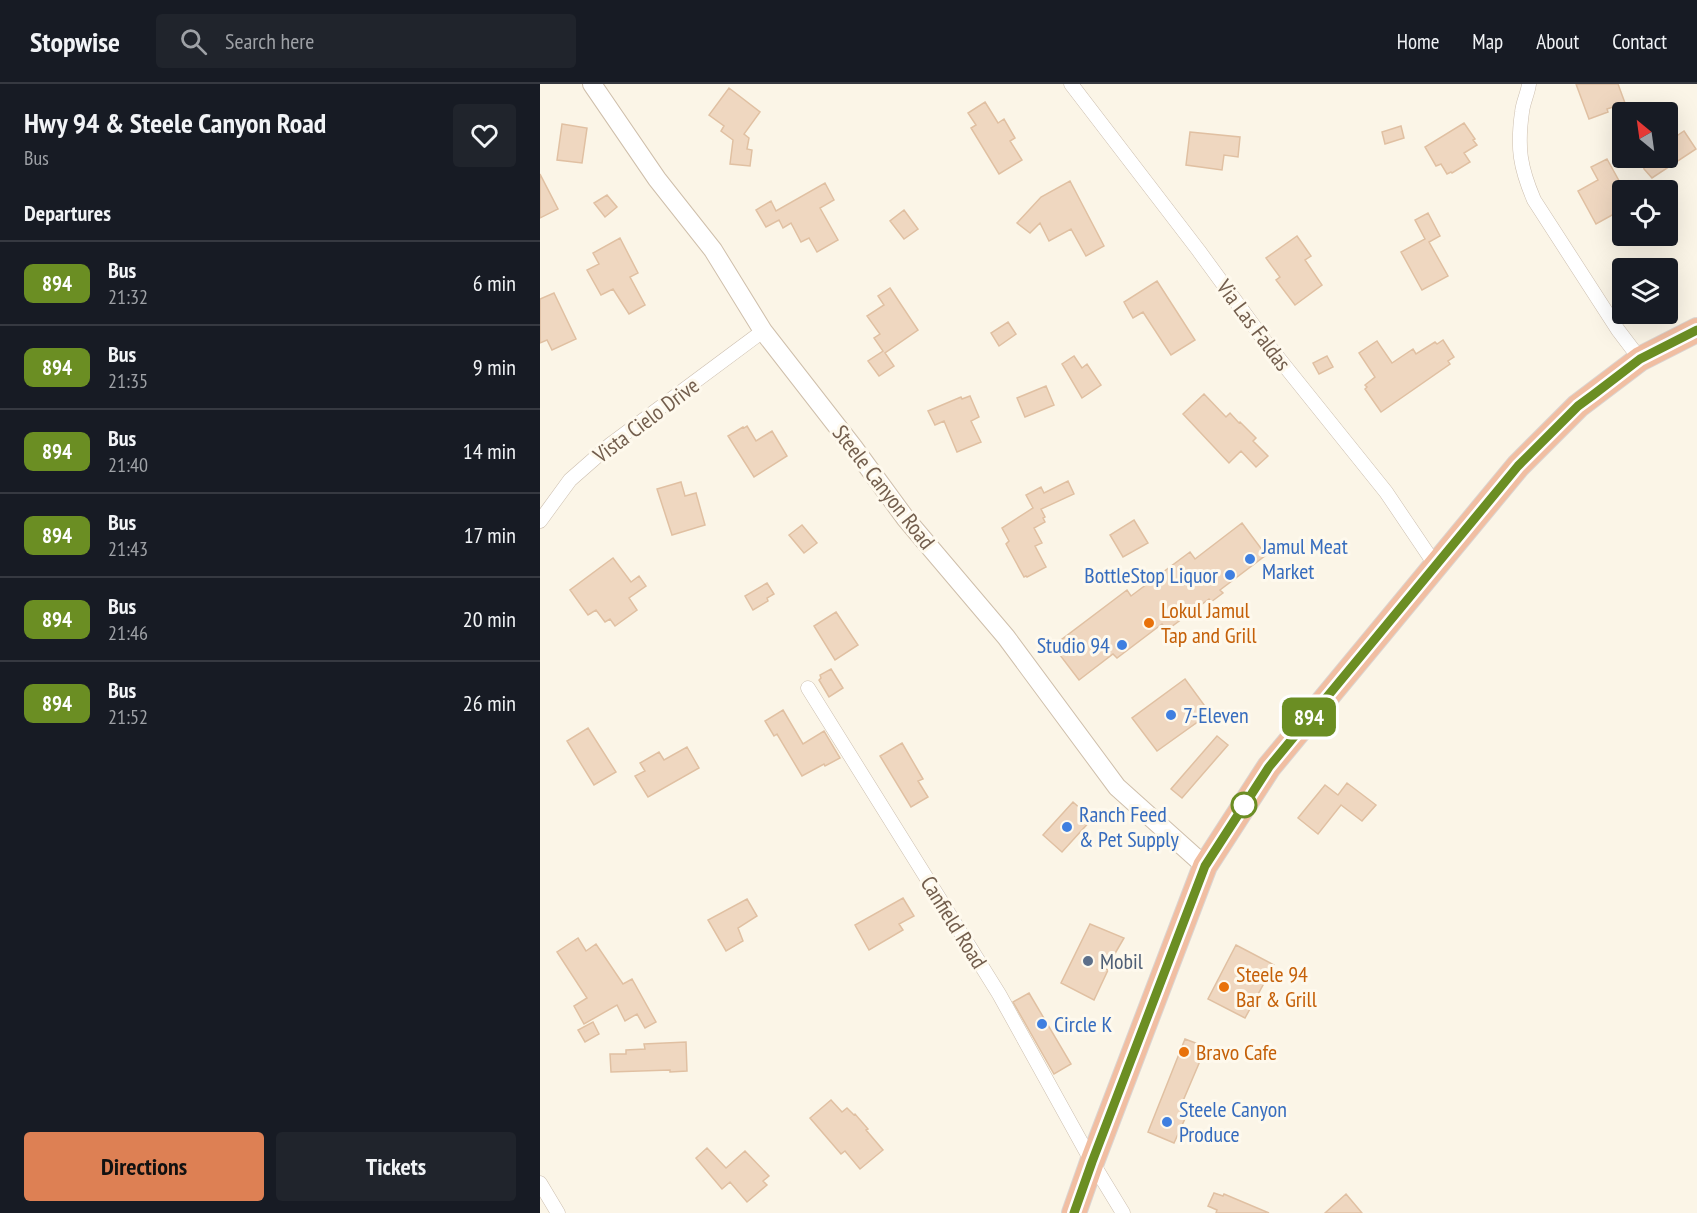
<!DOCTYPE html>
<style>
:root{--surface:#171b24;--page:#20242c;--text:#f1f3f6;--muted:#9ea1a6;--line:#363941;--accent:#dd8054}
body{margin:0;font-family:"PT Sans Narrow",sans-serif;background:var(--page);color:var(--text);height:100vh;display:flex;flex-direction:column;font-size:22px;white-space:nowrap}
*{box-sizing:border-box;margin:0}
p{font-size:20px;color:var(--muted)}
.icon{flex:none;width:33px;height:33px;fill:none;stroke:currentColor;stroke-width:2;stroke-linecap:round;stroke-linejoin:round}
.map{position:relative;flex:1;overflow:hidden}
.drawer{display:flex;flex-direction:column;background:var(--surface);width:540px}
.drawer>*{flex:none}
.badge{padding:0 12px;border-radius:9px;font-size:21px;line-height:39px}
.needle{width:39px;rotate:331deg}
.buttons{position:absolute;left:1072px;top:18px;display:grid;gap:12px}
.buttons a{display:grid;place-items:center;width:66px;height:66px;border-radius:6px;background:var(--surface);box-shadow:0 6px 24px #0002;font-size:30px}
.map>.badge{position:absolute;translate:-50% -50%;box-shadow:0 0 0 3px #fff}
h2{padding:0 24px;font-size:22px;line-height:54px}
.round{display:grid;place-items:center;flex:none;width:63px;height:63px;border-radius:6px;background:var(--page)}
.summary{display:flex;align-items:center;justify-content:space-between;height:102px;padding:0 24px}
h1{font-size:28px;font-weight:800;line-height:45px}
.action{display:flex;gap:12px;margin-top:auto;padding:12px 24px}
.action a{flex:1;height:69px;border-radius:6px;background:var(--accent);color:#111;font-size:24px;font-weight:800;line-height:69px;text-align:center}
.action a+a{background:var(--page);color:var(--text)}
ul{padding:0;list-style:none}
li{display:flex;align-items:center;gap:18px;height:84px;padding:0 24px;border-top:2px solid var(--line)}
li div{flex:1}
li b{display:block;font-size:22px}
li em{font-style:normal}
li .badge{min-width:66px;font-weight:700;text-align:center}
header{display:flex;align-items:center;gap:36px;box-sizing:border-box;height:84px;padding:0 30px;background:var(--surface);border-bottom:2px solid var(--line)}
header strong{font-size:28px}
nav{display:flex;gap:33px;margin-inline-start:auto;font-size:21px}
.search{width:420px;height:54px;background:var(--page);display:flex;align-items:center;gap:15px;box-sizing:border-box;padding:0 21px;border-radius:6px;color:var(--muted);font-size:22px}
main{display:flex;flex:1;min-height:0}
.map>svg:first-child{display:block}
.building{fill:#efd7c0;stroke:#e0c0a2;stroke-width:1.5}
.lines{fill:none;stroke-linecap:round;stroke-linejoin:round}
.street-casing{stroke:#ccbeae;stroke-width:15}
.secondary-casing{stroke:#cfbfab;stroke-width:20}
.highway-casing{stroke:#dbd5d1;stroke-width:26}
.street{stroke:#fff;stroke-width:14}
.secondary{stroke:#fff;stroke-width:18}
.highway{stroke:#f1bea2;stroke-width:24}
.line-casing{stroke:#fff;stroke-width:14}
.line{stroke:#6b8e23;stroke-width:9}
.shop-dot{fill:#3f7fe0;stroke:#fef9ed;stroke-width:2}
.food-dot{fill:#e8710a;stroke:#fef9ed;stroke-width:2}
.stop-dot{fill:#fff;stroke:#6b8e23;stroke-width:3}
.service-dot{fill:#5c6f8a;stroke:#fef9ed;stroke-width:2}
.labels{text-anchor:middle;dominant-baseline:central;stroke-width:6;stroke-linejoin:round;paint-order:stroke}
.street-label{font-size:22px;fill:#735e4d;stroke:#fef9ed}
.shop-label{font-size:22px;fill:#366cbe;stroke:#fef9ed;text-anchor:start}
.food-label{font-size:22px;fill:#c56008;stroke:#fef9ed;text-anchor:start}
.service-label{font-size:22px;fill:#4e5e75;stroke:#fef9ed;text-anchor:start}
</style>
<header>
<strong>Stopwise</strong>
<div class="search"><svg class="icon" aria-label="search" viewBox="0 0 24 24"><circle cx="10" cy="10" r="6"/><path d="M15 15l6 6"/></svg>Search here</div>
<nav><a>Home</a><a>Map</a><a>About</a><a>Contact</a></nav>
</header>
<main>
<section class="drawer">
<div class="summary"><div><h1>Hwy 94 &amp; Steele Canyon Road</h1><p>Bus</p></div><a class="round"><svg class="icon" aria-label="heart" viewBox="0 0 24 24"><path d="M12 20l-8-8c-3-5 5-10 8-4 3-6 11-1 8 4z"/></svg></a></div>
<h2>Departures</h2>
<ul>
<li><span class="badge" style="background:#6b8e23;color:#fff">894</span><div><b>Bus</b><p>21:32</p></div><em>6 min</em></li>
<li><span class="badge" style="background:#6b8e23;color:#fff">894</span><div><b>Bus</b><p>21:35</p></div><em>9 min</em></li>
<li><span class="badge" style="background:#6b8e23;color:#fff">894</span><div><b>Bus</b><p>21:40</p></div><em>14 min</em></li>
<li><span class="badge" style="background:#6b8e23;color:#fff">894</span><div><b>Bus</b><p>21:43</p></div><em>17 min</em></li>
<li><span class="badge" style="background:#6b8e23;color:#fff">894</span><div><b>Bus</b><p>21:46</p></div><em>20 min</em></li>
<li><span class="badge" style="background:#6b8e23;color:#fff">894</span><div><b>Bus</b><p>21:52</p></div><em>26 min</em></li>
</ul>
<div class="action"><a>Directions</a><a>Tickets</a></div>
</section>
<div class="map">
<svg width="1157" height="1129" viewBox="0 0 1157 1129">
<rect width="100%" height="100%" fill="#fbf5e7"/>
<path class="building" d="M1036 0H1078L1085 19 1067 25 1068 28 1049 35Z
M189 4 220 28 204 50 209 54 207 65 212 66 210 82 190 80 193 56 181 47 184 42 169 31Z
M445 18 458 39 464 35 475 54 470 57 482 76 459 90 431 44 436 41 428 29Z
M924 39 935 55 933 56 937 61 924 69 930 78 912 89 911 88 907 90 901 80 896 82 885 63Z
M22 40 47 44 42 79 17 76Z
M861 42 864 54 845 60 842 48Z
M1144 47 1156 65 1112 94 1104 85 1102 74H1128V58Z
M650 48 700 53 698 73 684 71 682 86 646 81Z
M1067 75 1083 104V125L1056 140 1038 107 1058 96 1051 83Z
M0 90 18 125 0 134Z
M530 97 564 162 546 172 531 145 509 157 500 139 490 149 477 139 501 113Z
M285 99 294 116 280 124 298 156 277 168 269 154 261 158 251 139 243 144 239 136 226 143 216 126 231 117 236 127Z
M67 111 77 123 65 133 54 119Z
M364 126 378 145 364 155 350 137Z
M888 129 900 152 889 158 908 192 882 206 861 168 885 155 875 136Z
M757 152 771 172 765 176 782 201 755 221 736 196 740 193 726 174Z
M80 154 98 189 90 193 105 221 89 230 73 205 61 211 47 186 59 180 53 169Z
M617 197 655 256 631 271 603 228 593 234 584 218Z
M350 204 378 246 345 269 354 282 339 292 328 277 343 267 334 254 340 250 327 232 344 221 338 212Z
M14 209 36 255 12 266 7 256 0 259V215Z
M468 238 476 250 459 262 451 249Z
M903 256 914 273 908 277 910 280 841 328 825 305 827 303 825 301 835 293 819 269 837 257 852 279 873 265 876 270 895 258 897 260Z
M534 272 542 284 547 280 561 301 542 314 522 280Z
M787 272 793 283 779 290 773 279Z
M506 302 514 321 485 333 477 314Z
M664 310 686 333 690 329 699 339 700 338 716 354 713 357 728 372 716 383 701 367 689 379 643 330Z
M430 312 439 333 431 337 441 358 417 368 404 337 395 341 388 327 421 313 422 315Z
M207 342 216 357 232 347 247 372 214 393 188 352 203 343 204 344Z
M528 397 534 410 501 425 505 433 503 434 505 438 494 444 502 459 495 462 506 483 487 493 486 492 484 493 466 460 469 457 462 444 493 424 486 411 501 403 504 409Z
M141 398 145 412 156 409 165 441 132 451 117 405Z
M594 436 608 459 583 473 570 451Z
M702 439 726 471 680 506 683 509 671 518 669 515 627 546 622 540 577 574 573 570 539 596 513 562 587 506 591 512 650 468 655 475Z
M262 441 277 459 264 469 249 451Z
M73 474 91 498 99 492 106 502 89 514 97 526 75 542 70 535 65 538 56 526 48 531 30 506Z
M227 499 234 510 227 514 228 517 213 526 205 512Z
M296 528 318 561 295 576 274 542Z
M291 585 303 604 289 613 279 596 281 594 280 591Z
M645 595 670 629 617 667 592 634Z
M243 626 263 660 284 647 300 674 285 682 284 680 262 692 237 650 234 652 225 637Z
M48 644 76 688 54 701 27 657Z
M677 652 688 661 642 714 631 705Z
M362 659 383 695 378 697 388 713 371 723 340 672Z
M147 663 159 684 108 713 95 692 105 687 100 679 119 668 124 676Z
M807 699 836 721 822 737 801 721 778 750 758 734 785 701 798 711Z
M533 718 552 735 522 768 503 751Z
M363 814 374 832 359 840 363 846 329 866 315 841Z
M207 815 217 832 198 844 203 857 186 867 168 836Z
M550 840 584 854 566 885 568 886 554 916 521 899Z
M38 854 46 867 56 860 83 900 92 895 116 938 105 944 97 930 85 937 77 921 44 940 34 922 47 914 17 868Z
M696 861 734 881 705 934 668 915Z
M489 909 531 980 514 990 473 918Z
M53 938 59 950 45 958 38 946Z
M645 955 666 963 640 1024 648 1028 634 1059 608 1048Z
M146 958 147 987 130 988V986L71 988 70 970H86V966L105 965 104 960Z
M291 1016 302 1028 307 1024 314 1031 315 1030 328 1045 326 1046 343 1066 320 1085 305 1067 301 1070 270 1034Z
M167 1064 186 1084 205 1067 229 1092 223 1097 227 1101 207 1118 190 1098 182 1105 156 1074Z
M674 1109 683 1112 684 1110 729 1129H676L677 1126 668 1122Z
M806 1110 822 1129H785Z"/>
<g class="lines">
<g class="street-casing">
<path id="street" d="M531 0 659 167 724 256 846 408 896 482
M989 0C988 9 983 18 982 28 977 64 980 83 994 116L1078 246 1100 275
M0 437 30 396 71 360 223 247
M268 604 459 910 552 1078 583 1129
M0 1099 18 1129"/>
</g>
<g class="secondary-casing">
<path id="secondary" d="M52 0 117 95 173 166 223 247 314 364 366 435 466 553 577 703 665 782"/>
</g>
<g class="highway-casing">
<path id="highway" d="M534 1129 552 1078 665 782 729 683 978 382 1038 322 1100 275 1157 246"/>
</g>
<use href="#street" class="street"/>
<use href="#secondary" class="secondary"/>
<use href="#highway" class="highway"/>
</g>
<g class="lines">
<g class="line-casing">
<path id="line" d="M534 1129 552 1078 665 782 729 683 978 382 1038 322 1053 311 1100 275 1157 246"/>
</g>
<use href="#line" class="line"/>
</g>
<g class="shop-dot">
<circle cx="710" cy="475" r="6"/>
<circle cx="690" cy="491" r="6"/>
<circle cx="582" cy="561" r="6"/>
<circle cx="631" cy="631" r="6"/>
<circle cx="527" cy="743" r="6"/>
<circle cx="502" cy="940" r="6"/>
<circle cx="627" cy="1038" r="6"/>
</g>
<g class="food-dot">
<circle cx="609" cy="539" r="6"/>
<circle cx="684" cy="903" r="6"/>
<circle cx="644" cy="968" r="6"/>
</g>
<circle class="stop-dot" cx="704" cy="721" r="12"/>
<circle class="service-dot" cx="548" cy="877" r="6"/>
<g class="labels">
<g class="street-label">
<text transform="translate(714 241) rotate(53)">Via Las Faldas</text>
<text transform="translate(106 336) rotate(-37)">Vista Cielo Drive</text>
<text transform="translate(344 403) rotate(52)">Steele Canyon Road</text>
<text transform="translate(414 838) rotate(58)">Canfield Road</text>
</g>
<g class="shop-label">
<text x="722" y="462">Jamul Meat<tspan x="722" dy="25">Market</tspan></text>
<text x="678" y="491" text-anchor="end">BottleStop Liquor</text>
<text x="570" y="561" text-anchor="end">Studio 94</text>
<text x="643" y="631">7-Eleven</text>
<text x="539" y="730">Ranch Feed<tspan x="539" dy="25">&amp; Pet Supply</tspan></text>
<text x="514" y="940">Circle K</text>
<text x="639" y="1025">Steele Canyon<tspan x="639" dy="25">Produce</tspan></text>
</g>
<g class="food-label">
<text x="621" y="526">Lokul Jamul<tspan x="621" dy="25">Tap and Grill</tspan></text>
<text x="696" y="890">Steele 94<tspan x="696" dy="25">Bar &amp; Grill</tspan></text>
<text x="656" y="968">Bravo Cafe</text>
</g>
<g class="service-label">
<text x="560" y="877">Mobil</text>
</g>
</g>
</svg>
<div class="buttons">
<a><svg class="needle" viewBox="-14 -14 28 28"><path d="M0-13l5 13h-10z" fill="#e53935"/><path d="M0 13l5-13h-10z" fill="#9ea1a6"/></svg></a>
<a><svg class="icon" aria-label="locate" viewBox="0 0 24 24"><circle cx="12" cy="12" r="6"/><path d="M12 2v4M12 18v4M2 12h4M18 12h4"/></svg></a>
<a><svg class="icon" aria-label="layers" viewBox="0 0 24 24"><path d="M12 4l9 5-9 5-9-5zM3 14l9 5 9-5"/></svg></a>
</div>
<b class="badge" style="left:769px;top:633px;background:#6b8e23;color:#fff">894</b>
</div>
</main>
